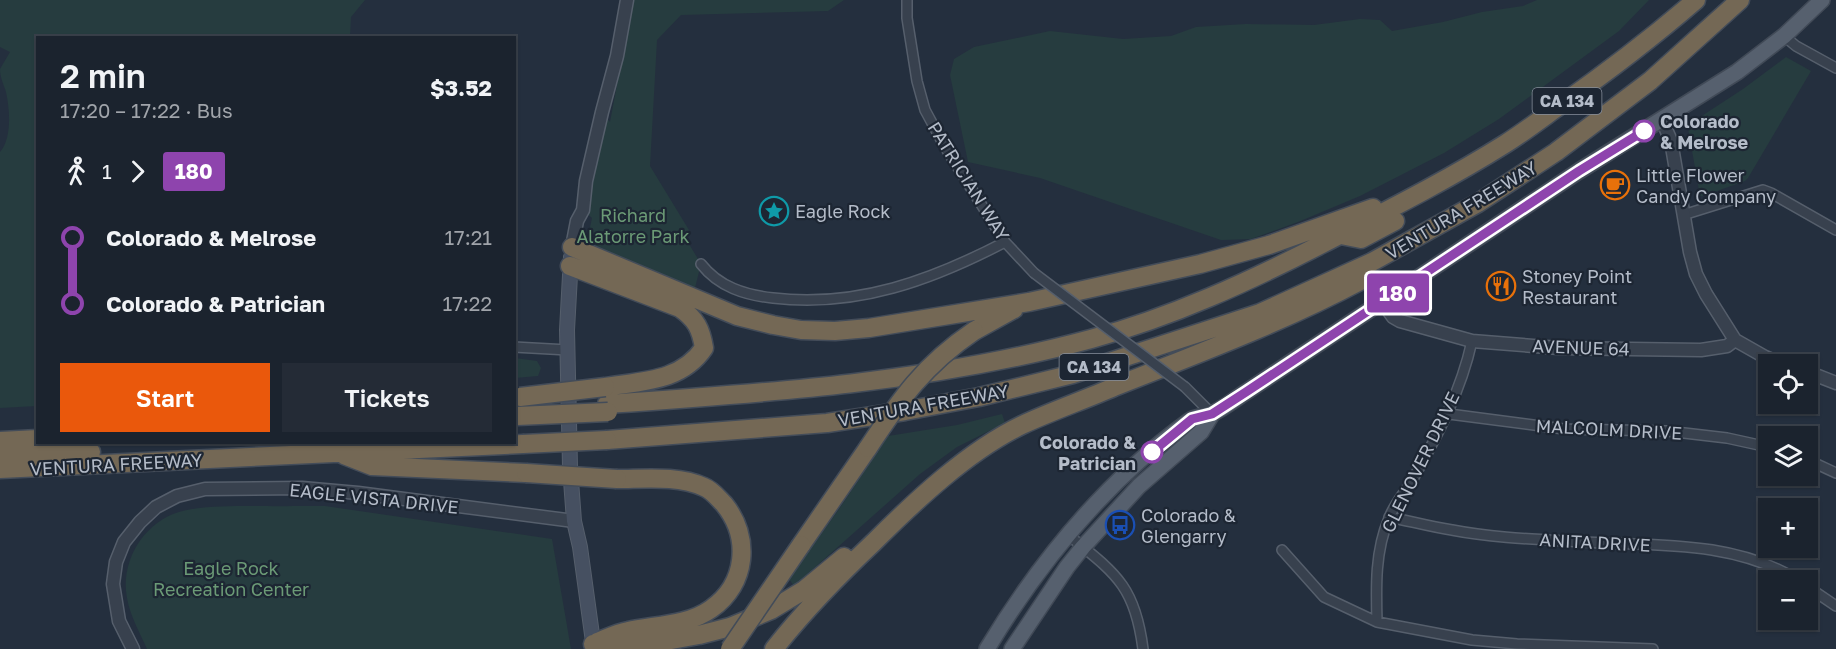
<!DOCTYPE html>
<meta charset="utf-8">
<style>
:root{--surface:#1b232e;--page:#242b36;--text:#f1f3f6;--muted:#a0a4aa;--line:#39404a;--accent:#ea580c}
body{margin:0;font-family:"Golos Text",sans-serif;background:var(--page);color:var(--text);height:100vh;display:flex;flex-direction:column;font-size:22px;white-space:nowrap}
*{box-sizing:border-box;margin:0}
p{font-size:20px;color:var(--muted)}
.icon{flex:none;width:33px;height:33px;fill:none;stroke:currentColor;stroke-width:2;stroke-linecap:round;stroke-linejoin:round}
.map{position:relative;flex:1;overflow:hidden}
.panel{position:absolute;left:36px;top:36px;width:480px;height:408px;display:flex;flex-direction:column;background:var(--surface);border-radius:0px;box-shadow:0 2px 4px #0004,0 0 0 2px var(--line)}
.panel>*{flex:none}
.badge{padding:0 12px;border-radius:4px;font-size:21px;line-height:39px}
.fabs{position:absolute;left:1758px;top:354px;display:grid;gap:12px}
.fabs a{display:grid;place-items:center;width:60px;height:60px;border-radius:0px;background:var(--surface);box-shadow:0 2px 4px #0004,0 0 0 2px var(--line);font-size:30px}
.map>.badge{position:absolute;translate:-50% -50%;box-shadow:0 0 0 3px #fff}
.legs{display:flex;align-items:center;gap:9px;height:66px;padding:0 24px;font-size:20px}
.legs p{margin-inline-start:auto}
.head{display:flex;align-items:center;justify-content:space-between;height:102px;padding:0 24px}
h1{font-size:33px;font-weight:600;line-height:45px}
.cta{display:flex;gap:12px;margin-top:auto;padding:12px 24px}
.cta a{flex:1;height:69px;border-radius:0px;background:var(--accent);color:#fff;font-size:24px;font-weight:600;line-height:69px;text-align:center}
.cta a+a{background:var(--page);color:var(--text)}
ul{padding:0 24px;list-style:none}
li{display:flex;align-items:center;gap:21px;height:66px;font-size:22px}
li i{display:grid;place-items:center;width:9px;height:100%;margin:0 8px;background:currentColor}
li i::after{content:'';width:15px;height:15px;margin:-8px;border:4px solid;border-radius:50%;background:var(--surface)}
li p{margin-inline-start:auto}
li:first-child i{background:linear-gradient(#0000 50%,currentColor 0)}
li:last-child i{background:linear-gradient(currentColor 50%,#0000 0)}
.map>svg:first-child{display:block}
.green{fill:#263c3f}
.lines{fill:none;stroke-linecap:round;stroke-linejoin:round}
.minor-casing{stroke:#565f6c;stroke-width:12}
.tertiary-casing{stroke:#565f6c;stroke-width:15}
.secondary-casing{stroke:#565f6c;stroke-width:16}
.primary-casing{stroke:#414a57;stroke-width:18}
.motorway-casing{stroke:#434c59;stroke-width:21}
.minor{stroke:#38414e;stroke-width:9}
.tertiary{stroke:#38414e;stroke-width:12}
.secondary{stroke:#465061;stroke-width:14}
.primary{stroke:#56606e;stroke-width:15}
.motorway{stroke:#746855;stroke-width:18}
.minor-bridge-casing{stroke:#565f6c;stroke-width:12;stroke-linecap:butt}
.motorway-bridge-casing{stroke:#434c59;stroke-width:21;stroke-linecap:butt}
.minor-bridge{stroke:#38414e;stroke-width:9}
.motorway-bridge{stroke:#746855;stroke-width:18}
.line-1-casing{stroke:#fff;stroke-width:14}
.line-1{stroke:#8e44ad;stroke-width:9}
.stop-1-dot{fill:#fff;stroke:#8e44ad;stroke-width:3}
.labels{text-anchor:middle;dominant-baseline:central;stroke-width:4.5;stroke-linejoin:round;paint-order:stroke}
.shield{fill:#1d2633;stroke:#878f9c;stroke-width:1.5}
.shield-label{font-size:16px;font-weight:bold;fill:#b4bcc9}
.stop-label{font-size:18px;font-weight:bold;fill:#b4bcc9;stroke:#1d2633;text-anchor:start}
.poi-label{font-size:18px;fill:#b4bcc9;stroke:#1d2633;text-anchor:start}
.street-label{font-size:18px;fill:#b4bcc9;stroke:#1d2633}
.park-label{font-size:18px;fill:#6b9a76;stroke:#1d2633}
</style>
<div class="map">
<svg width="1836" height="649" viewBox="0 0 1836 649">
<rect width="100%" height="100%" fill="#242f3e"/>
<path class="green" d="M0 0H365L351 17 350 37 38 38 37 406 0 408V152C12 138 10 110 6 92 4 85 0 78 0 69L10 52 0 47Z
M633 0H844L828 11 681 15 657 40 650 166 689 230 686 239 701 264 694 292 586 246 592 218 583 210 602 112 610 122Z
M1537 0H1649L1619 31 1499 119 1444 153 1360 196 1298 222 1251 239 1221 240 1040 178 968 162 950 75 954 59 974 47 1050 31 1123 39 1171 36 1196 27 1246 24 1314 25 1360 19 1380 20 1392 31 1443 22 1482 12 1523 6Z
M1786 57 1811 71 1748 178 1745 181 1703 196H1700L1688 128 1691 123 1743 89Z
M515 358 537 361 541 368 538 376 515 378Z
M1002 414 1005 423 957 447 920 474 794 586 789 579 839 509 888 436 957 425Z
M293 506H325L552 539 571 649H147C140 633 130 616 127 598 120 562 143 523 179 512 208 503 261 507 293 506Z"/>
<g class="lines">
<g class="minor-casing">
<path id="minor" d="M907 0V18L917 81 925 110 945 147 1005 242 1034 273
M1784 36 1796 46 1836 68
M1683 215 1763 190 1771 193 1836 230
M701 264C719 287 745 295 773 298 857 308 932 280 1005 242
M514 347 568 350
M1185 387 1212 414
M1449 414 1564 429 1667 431 1727 438 1768 447
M1808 460 1836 473
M1389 517C1410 521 1431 527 1452 530 1488 537 1529 539 1566 541 1643 547 1728 537 1798 580
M1067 534C1115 573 1135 585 1143 649
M1282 550 1324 597 1377 622 1472 640 1517 644 1653 649
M1808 587 1836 606
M1377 622C1376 586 1375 551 1389 518 1394 504 1405 492 1413 479 1438 435 1461 391 1472 341"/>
</g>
<g class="tertiary-casing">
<path id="tertiary" d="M1662 120 1671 141 1690 252 1696 274 1706 294 1735 340 1765 357 1782 364
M572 247 577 221 583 210 586 181 602 112 617 56 627 0
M1383 303 1393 317 1400 321 1472 341 1559 348 1701 350 1727 346 1735 340
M1808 372 1836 383
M133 649 119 621 113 584 116 562 124 542 140 522 156 507 177 496 205 489 302 488 358 493 574 521"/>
</g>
<g class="secondary-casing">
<path id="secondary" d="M571 257 567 330 570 467 574 521 580 547 594 649"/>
</g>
<g class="primary-casing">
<path id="primary" d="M987 649C1040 561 1106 481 1189 421 1196 416 1204 417 1211 414 1223 409 1235 399 1246 392L1579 171 1737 72 1784 36 1822 0
M1012 649 1067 567 1083 547 1139 486 1201 432 1212 414"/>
</g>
<g class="motorway-casing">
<path id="motorway" d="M1341 235 1361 239 1395 221
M572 247 737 316 773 325 801 330 835 331 869 328 1029 302 1200 264 1269 245 1373 208
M570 266 680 308C696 319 701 329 704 348 681 382 641 381 605 387
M974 331 1014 309
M607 404C769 393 933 382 1091 339 1172 317 1248 282 1322 244 1384 212 1446 181 1505 144 1524 132 1541 119 1559 106 1606 73 1652 38 1696 0
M607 440 827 423 905 411 979 397 1073 374 1260 313 1372 262 1478 203 1556 152 1650 81 1740 0
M0 441 38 439
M344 455 372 466 526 473
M0 457 91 452
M0 469 523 444
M801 545 868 448
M597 642C607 638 617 633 628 631 655 625 687 626 711 609 747 584 751 537 724 504 718 498 712 490 704 487 678 475 644 479 617 479
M593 644 632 647 699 635 730 627 771 610 804 590 844 557
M774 649C804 611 838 576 873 543 915 501 968 451 1022 425 1052 411 1084 400 1114 387 1197 354 1281 323 1360 281"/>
</g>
<use href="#minor" class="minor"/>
<use href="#tertiary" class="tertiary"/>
<use href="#secondary" class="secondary"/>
<use href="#primary" class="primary"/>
<use href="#motorway" class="motorway"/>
<g class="minor-bridge-casing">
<path id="minor-bridge" d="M1034 273 1185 387"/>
</g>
<g class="motorway-bridge-casing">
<path id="motorway-bridge" d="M520 397 605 387
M517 416 608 412
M523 444 607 440
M868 448C901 398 924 365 974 331
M526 473 617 479
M730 649 801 545"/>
</g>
<use href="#minor-bridge" class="minor-bridge"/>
<use href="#motorway-bridge" class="motorway-bridge"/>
</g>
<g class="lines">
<g class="line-1-casing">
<path id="line-1" d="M1152 452 1192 419 1212 414 1246 392 1579 171 1644 131"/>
</g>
<use href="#line-1" class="line-1"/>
</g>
<defs>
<g id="cafe-ring" transform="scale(1.5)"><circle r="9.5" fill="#1d2633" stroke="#e8710a" stroke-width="1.5"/><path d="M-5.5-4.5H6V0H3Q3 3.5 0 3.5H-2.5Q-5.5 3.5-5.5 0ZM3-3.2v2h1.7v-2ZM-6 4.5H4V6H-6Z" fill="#e8710a"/></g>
<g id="sight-ring" transform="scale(1.5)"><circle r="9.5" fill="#1d2633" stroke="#0f9aa8" stroke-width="1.5"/><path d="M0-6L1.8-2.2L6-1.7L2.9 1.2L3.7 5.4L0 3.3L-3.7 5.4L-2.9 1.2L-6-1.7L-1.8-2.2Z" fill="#0f9aa8"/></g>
<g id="restaurant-ring" transform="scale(1.5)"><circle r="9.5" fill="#1d2633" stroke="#e8710a" stroke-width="1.5"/><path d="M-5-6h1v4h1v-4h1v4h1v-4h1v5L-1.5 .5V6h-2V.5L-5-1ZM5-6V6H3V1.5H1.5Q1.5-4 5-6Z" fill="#e8710a"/></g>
<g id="bus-ring" transform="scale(1.5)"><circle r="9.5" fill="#1d2633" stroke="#1a4fb4" stroke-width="1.5"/><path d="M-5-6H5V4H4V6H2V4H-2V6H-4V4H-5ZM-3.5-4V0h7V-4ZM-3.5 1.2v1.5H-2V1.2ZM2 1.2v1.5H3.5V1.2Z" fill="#1a4fb4"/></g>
</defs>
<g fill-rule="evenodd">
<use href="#cafe-ring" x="1615" y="185"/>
<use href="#sight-ring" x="774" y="211"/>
<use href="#restaurant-ring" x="1501" y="286"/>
<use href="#bus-ring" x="1120" y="525"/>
</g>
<g class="stop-1-dot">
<circle cx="1644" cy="131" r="10"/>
<circle cx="1152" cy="452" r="10"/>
</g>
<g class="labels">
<g class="shield">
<rect x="1532.5" y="88" width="69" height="26" rx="4.5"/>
<rect x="1059.5" y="354" width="69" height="26" rx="4.5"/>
</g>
<g class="shield-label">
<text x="1567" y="101">CA 134</text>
<text x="1094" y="367">CA 134</text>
</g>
<g class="stop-label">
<text x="1660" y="121">Colorado<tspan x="1660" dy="21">&amp; Melrose</tspan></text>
<text x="1136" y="442" text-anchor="end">Colorado &amp;<tspan x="1136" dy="21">Patrician</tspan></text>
</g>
<g class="poi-label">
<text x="1636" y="175">Little Flower<tspan x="1636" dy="21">Candy Company</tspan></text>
<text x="795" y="211">Eagle Rock</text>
<text x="1522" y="276">Stoney Point<tspan x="1522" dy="21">Restaurant</tspan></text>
<text x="1141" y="515">Colorado &amp;<tspan x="1141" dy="21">Glengarry</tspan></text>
</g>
<g class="street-label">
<text transform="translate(969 181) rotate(58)">PATRICIAN WAY</text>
<text transform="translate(1461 210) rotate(-31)">VENTURA FREEWAY</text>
<text transform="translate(1581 347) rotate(2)">AVENUE 64</text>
<text transform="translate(923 405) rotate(-10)">VENTURA FREEWAY</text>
<text transform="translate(1609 429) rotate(3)">MALCOLM DRIVE</text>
<text transform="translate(1420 462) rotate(-64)">GLENOVER DRIVE</text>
<text transform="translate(116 464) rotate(-3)">VENTURA FREEWAY</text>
<text transform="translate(374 498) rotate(6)">EAGLE VISTA DRIVE</text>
<text transform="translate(1595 542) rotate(3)">ANITA DRIVE</text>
</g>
<g class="park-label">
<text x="633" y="215">Richard<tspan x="633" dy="21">Alatorre Park</tspan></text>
<text x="231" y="568">Eagle Rock<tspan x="231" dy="21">Recreation Center</tspan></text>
</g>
</g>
</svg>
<div class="fabs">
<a><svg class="icon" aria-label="locate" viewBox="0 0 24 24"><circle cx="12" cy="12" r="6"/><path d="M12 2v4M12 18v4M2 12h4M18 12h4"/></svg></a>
<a><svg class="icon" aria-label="layers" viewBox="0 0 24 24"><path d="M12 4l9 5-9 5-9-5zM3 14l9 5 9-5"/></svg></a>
<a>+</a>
<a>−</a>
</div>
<b class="badge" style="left:1398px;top:293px;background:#8e44ad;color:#fff">180</b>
<section class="panel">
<div class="head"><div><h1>2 min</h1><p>17:20 – 17:22 · Bus</p></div><b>$3.52</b></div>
<div class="legs"><svg class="icon" aria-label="walk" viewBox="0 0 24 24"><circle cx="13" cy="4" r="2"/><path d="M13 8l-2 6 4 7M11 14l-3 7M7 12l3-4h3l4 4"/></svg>1<svg class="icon" aria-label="forward" viewBox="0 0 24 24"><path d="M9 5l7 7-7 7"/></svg><b class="badge" style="background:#8e44ad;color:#fff">180</b></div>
<ul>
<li><i style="color:#8e44ad"></i><b>Colorado &amp; Melrose</b><p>17:21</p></li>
<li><i style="color:#8e44ad"></i><b>Colorado &amp; Patrician</b><p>17:22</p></li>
</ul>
<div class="cta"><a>Start</a><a>Tickets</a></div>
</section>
</div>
